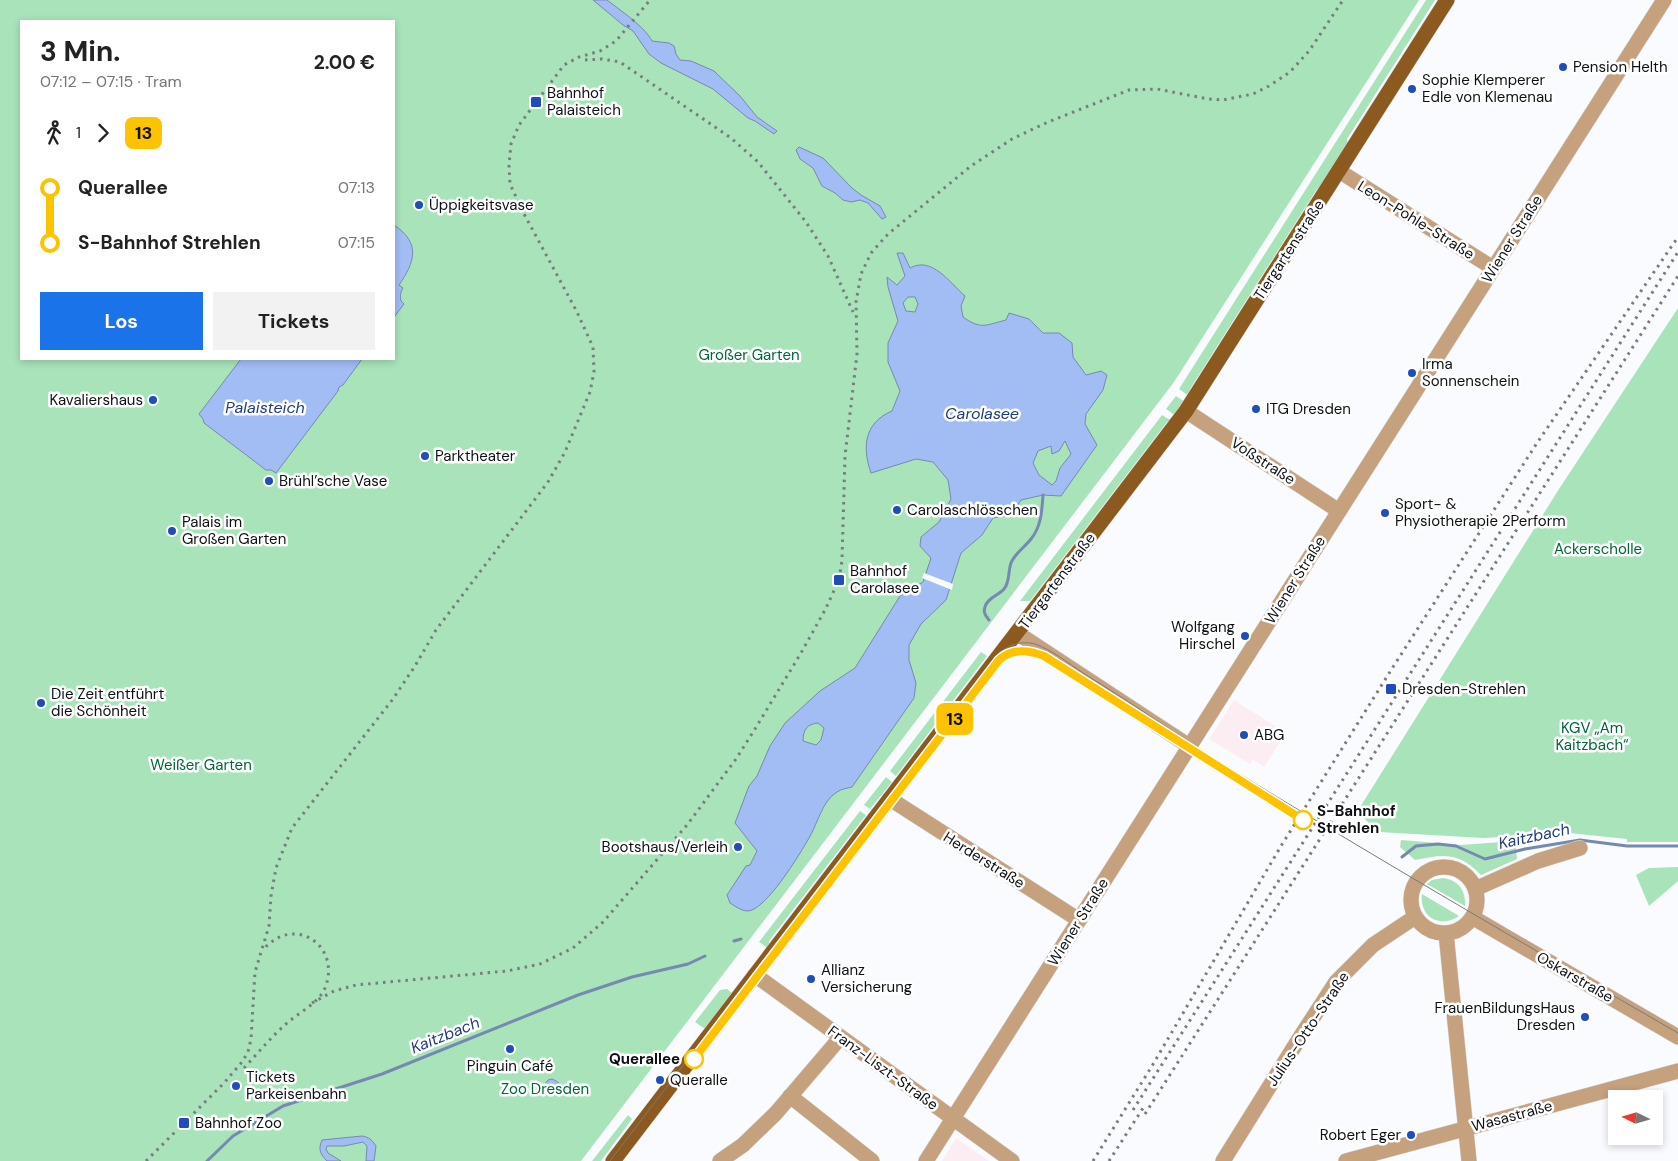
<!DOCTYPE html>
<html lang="de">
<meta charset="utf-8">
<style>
:root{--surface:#fff;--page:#f2f2f2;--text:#222;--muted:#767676;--accent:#1a73e8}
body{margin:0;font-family:"DM Sans",sans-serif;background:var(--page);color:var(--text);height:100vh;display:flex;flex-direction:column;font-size:19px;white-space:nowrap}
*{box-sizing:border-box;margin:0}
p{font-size:16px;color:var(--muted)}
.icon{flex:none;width:28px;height:28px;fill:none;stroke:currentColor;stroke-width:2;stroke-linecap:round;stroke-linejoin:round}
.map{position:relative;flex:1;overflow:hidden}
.sheet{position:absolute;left:20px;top:20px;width:375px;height:340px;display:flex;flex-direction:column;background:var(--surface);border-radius:0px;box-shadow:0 2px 8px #0003}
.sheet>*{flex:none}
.badge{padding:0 10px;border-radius:8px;font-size:18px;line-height:32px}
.needle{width:32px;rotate:275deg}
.tools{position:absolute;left:1608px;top:1090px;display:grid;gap:10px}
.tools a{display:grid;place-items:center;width:55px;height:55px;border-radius:0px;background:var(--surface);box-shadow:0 2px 8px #0003;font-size:25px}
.map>.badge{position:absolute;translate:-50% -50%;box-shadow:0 0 0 2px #fff}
.legs{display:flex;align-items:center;gap:8px;height:55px;padding:0 20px;font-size:16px}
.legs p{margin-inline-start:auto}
.head{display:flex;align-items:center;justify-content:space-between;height:85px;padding:0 20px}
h1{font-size:28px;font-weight:700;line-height:38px}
.primary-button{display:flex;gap:10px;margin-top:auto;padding:10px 20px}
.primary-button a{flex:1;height:58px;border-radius:0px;background:var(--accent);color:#fff;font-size:20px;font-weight:700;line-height:58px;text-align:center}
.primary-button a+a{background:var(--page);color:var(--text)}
ul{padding:0 20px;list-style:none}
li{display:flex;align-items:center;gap:18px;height:55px;font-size:19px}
li i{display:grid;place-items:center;width:8px;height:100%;margin:0 6px;background:currentColor}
li i::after{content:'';width:12px;height:12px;margin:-6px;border:4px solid;border-radius:50%;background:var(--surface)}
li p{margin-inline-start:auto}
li:first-child i{background:linear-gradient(#0000 50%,currentColor 0)}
li:last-child i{background:linear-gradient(currentColor 50%,#0000 0)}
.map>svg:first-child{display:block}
.commercial{fill:#fcedf2}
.green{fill:#a9e3ba;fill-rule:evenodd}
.water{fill:#a2bdf4;stroke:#7689b1;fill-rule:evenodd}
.pier{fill:#fafbfe}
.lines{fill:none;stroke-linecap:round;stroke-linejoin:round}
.stream{stroke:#7689b1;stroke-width:3}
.minor-casing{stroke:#d4d6d9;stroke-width:16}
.major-casing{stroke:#d4d6d9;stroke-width:16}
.minor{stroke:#c6a17e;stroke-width:15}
.major{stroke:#8c591f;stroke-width:15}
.tram{stroke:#797b7e;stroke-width:1}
.rail{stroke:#797b7e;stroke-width:3;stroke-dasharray:2.5 5;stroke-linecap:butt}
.line-1-casing{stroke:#fff;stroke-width:11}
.line-1{stroke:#fdc300;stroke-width:8}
.poi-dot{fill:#214dba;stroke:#fff;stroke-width:2}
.stop-1-dot{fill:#fff;stroke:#fdc300;stroke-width:2.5}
.labels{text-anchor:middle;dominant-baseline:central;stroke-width:5;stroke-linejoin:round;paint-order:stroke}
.poi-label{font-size:15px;fill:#0e1114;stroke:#fff;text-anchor:start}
.street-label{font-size:15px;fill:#0e1114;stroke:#fff}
.park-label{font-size:15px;fill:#006736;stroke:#fff}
.stop-label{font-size:15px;font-weight:bold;fill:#0e1114;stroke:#fff;text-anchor:start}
.water-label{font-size:16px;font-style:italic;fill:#203c7c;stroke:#fff}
</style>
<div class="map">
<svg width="1678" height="1161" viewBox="0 0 1678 1161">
<rect width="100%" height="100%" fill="#fafbfe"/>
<path class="commercial" d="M1234 700 1286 733 1264 767 1253 760 1250 764 1209 739Z
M956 1138 989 1161H942Z"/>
<path class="green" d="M0 0H1419L1174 382 581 1161H0ZM21 21H394V359H21Z
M1426 0H1435L1347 139 1348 146 1322 187 1317 189 1190 389 1191 394 1189 396 1179 389Z
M1678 308V842H1627V839L1569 833 1484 838 1379 832 1357 812 1559 489Z
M1176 396 1185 402 1176 416 1166 409Z
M1162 415 1172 421 1167 422 1030 601H1020Z
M981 652 987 656 896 776 890 771Z
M886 777 892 782 870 809 864 805Z
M860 811 866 815 769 941 770 946 768 948 759 942Z
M1401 840 1461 845 1515 841 1517 859 1481 875C1459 852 1444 854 1415 860L1400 847Z
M1678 867V881L1649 906 1636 875 1649 868Z
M1443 878C1459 880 1466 891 1465 906L1427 884 1432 880Z
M1422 894 1459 916C1440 929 1419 917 1422 894Z
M727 989 733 994 705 1029 695 1022 720 990Z
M628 1115 632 1119 601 1161H592Z"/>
<path class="water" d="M593 0H607C620 10 645 27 652 41L669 43 674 46 676 54 680 60 691 61 714 71 740 96 757 117 777 131 774 134 755 121 748 118 713 89 661 63 649 54 633 31 623 25Z
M799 147 823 158 852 188 861 195 880 206 886 217 882 219 868 203 860 200 851 202 843 200 835 193 822 186 813 168 800 159 796 150Z
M394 225C421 243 415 262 399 285L403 288C400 293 400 296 401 301L404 304 394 317Z
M897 253H903L910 268C932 256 949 282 965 296L961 306 963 317C981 330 986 325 1006 320L1009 313 1029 319 1043 333H1059L1072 343 1073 357 1086 375 1101 371 1107 375 1103 390 1086 414 1085 424 1097 445 1061 496 1043 495 1021 500 1012 515 993 518 982 535 961 553 946 600 921 624 909 645V660L916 683 914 698 852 787C848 788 841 789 837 792 822 801 818 823 809 838 800 854 766 910 748 911 741 911 735 906 730 903L727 895 746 866 750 865 757 851 735 823 749 786 757 776 770 746 785 723 820 691 855 668 900 596 923 582 931 558 920 546 921 537 939 522 951 499 948 480 933 462 916 459 871 473C862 447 864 423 892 411L900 391 888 362V343L898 321 888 287 887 277 897 285 905 276ZM908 297H915L918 304 915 312 906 311 903 303ZM1065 441 1071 454 1060 468 1056 481 1052 485 1039 475 1033 463 1038 451 1051 446 1052 454 1059 451ZM818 723 824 728 821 740 816 745 803 741C803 730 807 724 818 723Z
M241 359H362L343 385 339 387 338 391 276 473 271 470H266L204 423 203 419 199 414Z
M552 1079C559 1082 563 1085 562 1094 556 1098 551 1094 546 1090L545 1084 548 1080Z
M362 1136C369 1137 372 1140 376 1146L374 1161H366L367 1146 363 1142 344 1146H327L326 1149 328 1153 341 1161H327C320 1154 318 1149 322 1140Z"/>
<path class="pier" d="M924 573 953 584 952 590 922 578Z"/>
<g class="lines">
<path class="stream" d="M989 620C986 616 983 613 985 607 987 598 999 595 1004 589 1010 582 1008 571 1011 563 1015 553 1025 547 1031 539 1041 527 1042 511 1043 495
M1402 857 1416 846 1438 844 1456 846 1485 859 1525 849 1580 840 1627 846H1678
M734 941 741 939
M207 1161 233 1136 283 1106 382 1074 578 995 632 977 688 964 705 956"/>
<g class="minor-casing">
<path id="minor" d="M1339 171 1493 268
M1186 411 1339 511
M1017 633 1189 746
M890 799 1079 920
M1411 900a33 33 0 1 1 66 0a33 33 0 1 1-66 0Z
M1475 889 1538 861 1580 848
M1472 917 1678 1037
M1446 933 1469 1161
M755 975 1012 1161
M790 1096 872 1161
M720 1161 743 1145 776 1113 840 1038
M926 1161 1664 0
M1223 1161 1299 1039 1336 982 1373 945 1415 917
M1346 1161 1678 1071"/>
</g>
<g class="major-casing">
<path id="major" d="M613 1161 1186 411 1447 0"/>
</g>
<use href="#minor" class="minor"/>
<use href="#major" class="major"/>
<path class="tram" d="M999 661C1012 647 1032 649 1047 658
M610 1161 995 657C1005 646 1020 640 1035 644 1052 650 1068 663 1083 673 1129 701 1174 733 1220 762 1371 855 1524 944 1678 1033"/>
<path class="rail" d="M585 60 602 59 620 62 731 138 758 162 806 222 828 256 853 312
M312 1003 334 991 356 985 507 971 540 964 573 948 603 922 687 825 736 759 755 729 801 653 825 610 839 580 842 560 845 456 857 354 856 302 861 274 871 253 888 234 971 166 1012 139 1048 122 1129 90 1157 89 1208 99 1223 100 1253 94 1269 86 1290 72 1309 51 1343 0
M244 1068C258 1053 271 1037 286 1024 299 1012 318 1004 325 988 342 946 294 913 263 950
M1133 1110 1678 252
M1145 1114 1678 276
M146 1161 224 1083 242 1062 248 1052 251 1039 255 972 269 926 271 896 276 868 292 828 393 699 415 666 436 630 548 482 565 452 590 392 594 372 593 347 577 312 523 212 510 184 509 165 511 144 519 125 564 65 579 57 600 51 616 41 650 0
M1093 1161 1152 1066 1281 846 1393 667 1537 443 1678 237
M1109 1161 1145 1105"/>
</g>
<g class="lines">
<g class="line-1-casing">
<path id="line-1" d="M694 1059 999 660C1012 648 1029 650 1044 656L1303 820"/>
</g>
<use href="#line-1" class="line-1"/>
</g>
<g class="poi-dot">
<circle cx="1563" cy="67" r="5"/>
<circle cx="1412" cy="89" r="5"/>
<rect x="530" y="96" width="12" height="12" rx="2.5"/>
<circle cx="419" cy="205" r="5"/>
<circle cx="1412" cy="373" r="5"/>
<circle cx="153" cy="400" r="5"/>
<circle cx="1256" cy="409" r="5"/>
<circle cx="425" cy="456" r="5"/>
<circle cx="269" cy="481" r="5"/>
<circle cx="897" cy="510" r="5"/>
<circle cx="1385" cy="513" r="5"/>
<circle cx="172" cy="531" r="5"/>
<rect x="833" y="574" width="12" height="12" rx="2.5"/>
<circle cx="1245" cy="636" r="5"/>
<rect x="1385" y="683" width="12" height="12" rx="2.5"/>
<circle cx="41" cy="703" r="5"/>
<circle cx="1244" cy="735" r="5"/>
<circle cx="738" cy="847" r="5"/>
<circle cx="811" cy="979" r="5"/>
<circle cx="1585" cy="1017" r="5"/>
<circle cx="510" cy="1049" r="5"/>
<circle cx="660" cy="1080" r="5"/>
<circle cx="236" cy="1086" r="5"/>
<rect x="178" y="1117" width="12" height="12" rx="2.5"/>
<circle cx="1411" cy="1135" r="5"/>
</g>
<g class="stop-1-dot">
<circle cx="1303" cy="820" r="9"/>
<circle cx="694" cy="1059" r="9"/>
</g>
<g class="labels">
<g class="poi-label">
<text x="1573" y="67">Pension Helth</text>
<text x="1422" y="80">Sophie Klemperer<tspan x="1422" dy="17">Edle von Klemenau</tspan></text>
<text x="547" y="93">Bahnhof<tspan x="547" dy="17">Palaisteich</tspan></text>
<text x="429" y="205">Üppigkeitsvase</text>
<text x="1422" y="364">Irma<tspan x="1422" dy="17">Sonnenschein</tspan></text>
<text x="143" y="400" text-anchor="end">Kavaliershaus</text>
<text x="1266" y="409">ITG Dresden</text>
<text x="435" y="456">Parktheater</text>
<text x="279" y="481">Brühl’sche Vase</text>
<text x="1395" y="504">Sport- &amp;<tspan x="1395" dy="17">Physiotherapie 2Perform</tspan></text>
<text x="907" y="510">Carolaschlösschen</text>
<text x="182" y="522">Palais im<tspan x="182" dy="17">Großen Garten</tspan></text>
<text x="850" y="571">Bahnhof<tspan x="850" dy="17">Carolasee</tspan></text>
<text x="1235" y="627" text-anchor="end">Wolfgang<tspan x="1235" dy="17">Hirschel</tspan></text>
<text x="1402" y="689">Dresden-Strehlen</text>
<text x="51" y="694">Die Zeit entführt<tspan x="51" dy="17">die Schönheit</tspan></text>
<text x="1254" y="735">ABG</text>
<text x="728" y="847" text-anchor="end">Bootshaus/Verleih</text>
<text x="821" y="970">Allianz<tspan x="821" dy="17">Versicherung</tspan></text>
<text x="1575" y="1008" text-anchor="end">FrauenBildungsHaus<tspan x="1575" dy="17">Dresden</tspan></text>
<text x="510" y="1066" text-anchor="middle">Pinguin Café</text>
<text x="246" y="1077">Tickets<tspan x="246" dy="17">Parkeisenbahn</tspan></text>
<text x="670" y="1080">Queralle</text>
<text x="195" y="1123">Bahnhof Zoo</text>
<text x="1401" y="1135" text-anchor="end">Robert Eger</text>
</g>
<g class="street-label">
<text transform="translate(1416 220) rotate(32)">Leon-Pohle-Straße</text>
<text transform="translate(1512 239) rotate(-58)">Wiener Straße</text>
<text transform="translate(1289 250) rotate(-57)">Tiergartenstraße</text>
<text transform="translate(1263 461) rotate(33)">Voßstraße</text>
<text transform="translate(1295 580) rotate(-58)">Wiener Straße</text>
<text transform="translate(1057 581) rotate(-53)">Tiergartenstraße</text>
<text transform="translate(984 860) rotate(32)">Herderstraße</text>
<text transform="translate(1078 922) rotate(-58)">Wiener Straße</text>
<text transform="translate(1575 977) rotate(30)">Oskarstraße</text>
<text transform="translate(1308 1029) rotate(-56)">Julius-Otto-Straße</text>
<text transform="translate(883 1068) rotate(36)">Franz-Liszt-Straße</text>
<text transform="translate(1512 1116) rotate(-15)">Wasastraße</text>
</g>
<g class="park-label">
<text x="749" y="355">Großer Garten</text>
<text x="1598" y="549">Ackerscholle</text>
<text x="1592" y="728">KGV „Am<tspan x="1592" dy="17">Kaitzbach“</tspan></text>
<text x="201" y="765">Weißer Garten</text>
<text x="545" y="1089">Zoo Dresden</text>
</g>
<g class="stop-label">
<text x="1317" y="811">S-Bahnhof<tspan x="1317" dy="17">Strehlen</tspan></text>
<text x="680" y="1059" text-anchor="end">Querallee</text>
</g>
<g class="water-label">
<text x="265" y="407">Palaisteich</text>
<text x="982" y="413">Carolasee</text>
<text transform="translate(1534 836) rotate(-12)">Kaitzbach</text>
<text transform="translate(445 1035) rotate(-22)">Kaitzbach</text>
</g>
</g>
</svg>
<div class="tools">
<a><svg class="needle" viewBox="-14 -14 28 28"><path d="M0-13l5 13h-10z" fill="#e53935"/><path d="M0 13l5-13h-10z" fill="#767676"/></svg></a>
</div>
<b class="badge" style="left:955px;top:719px;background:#fdc300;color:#111">13</b>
<section class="sheet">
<div class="head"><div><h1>3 Min.</h1><p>07:12 – 07:15 · Tram</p></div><b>2.00 €</b></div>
<div class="legs"><svg class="icon" aria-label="walk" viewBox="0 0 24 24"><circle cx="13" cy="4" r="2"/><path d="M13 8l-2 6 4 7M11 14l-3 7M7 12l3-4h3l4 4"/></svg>1<svg class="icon" aria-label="forward" viewBox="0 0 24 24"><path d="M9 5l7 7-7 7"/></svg><b class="badge" style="background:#fdc300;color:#111">13</b></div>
<ul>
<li><i style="color:#fdc300"></i><b>Querallee</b><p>07:13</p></li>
<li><i style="color:#fdc300"></i><b>S-Bahnhof Strehlen</b><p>07:15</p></li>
</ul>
<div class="primary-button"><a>Los</a><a>Tickets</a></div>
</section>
</div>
